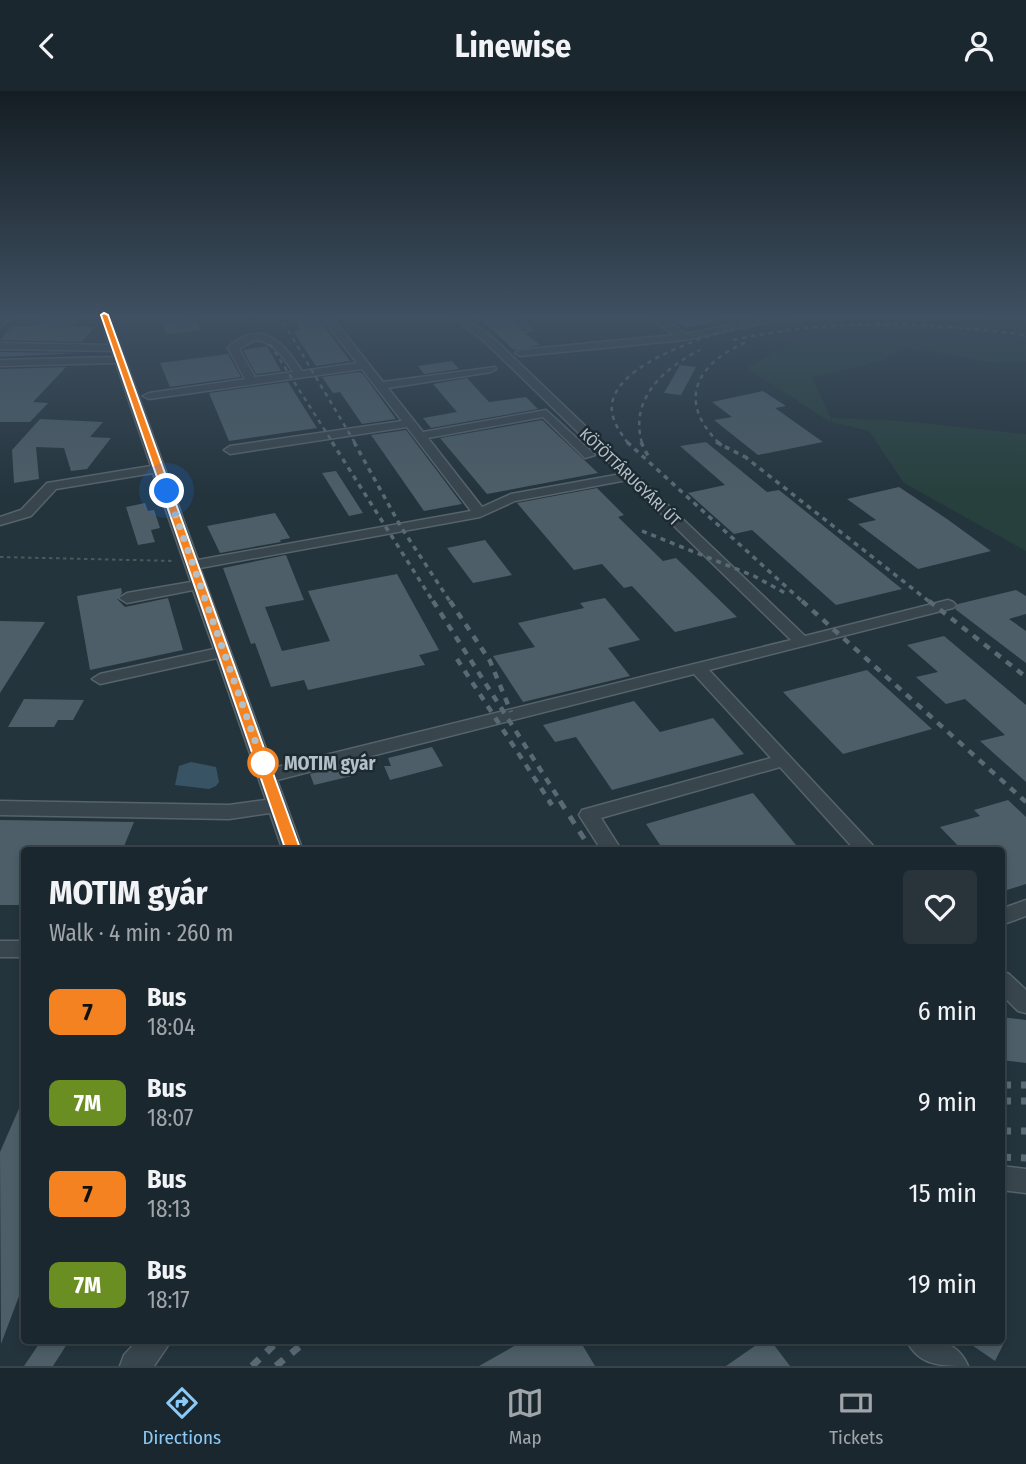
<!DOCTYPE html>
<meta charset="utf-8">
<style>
:root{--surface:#1b272e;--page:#28333a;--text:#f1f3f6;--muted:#a0a5aa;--line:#39444a;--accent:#8bcaf6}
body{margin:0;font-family:"Fira Sans Condensed",sans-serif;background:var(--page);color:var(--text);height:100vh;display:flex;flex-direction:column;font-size:26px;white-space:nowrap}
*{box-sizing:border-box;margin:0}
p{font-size:23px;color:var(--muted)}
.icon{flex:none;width:38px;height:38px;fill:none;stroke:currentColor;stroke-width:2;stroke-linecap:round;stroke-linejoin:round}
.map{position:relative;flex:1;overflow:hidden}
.details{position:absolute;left:21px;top:756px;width:984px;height:497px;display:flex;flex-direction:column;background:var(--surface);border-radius:7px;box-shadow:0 4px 10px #0003,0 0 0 2px var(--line)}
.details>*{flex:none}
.badge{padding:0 14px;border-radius:10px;font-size:24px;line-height:46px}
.you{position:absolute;width:35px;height:35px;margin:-18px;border:5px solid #fff;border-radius:50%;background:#1a73e8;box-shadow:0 0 0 10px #1a73e833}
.map>.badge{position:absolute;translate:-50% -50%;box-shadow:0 0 0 4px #fff}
.round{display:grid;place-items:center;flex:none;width:74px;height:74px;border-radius:7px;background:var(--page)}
.headline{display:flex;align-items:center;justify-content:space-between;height:119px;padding:0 28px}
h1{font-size:33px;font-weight:700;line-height:52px}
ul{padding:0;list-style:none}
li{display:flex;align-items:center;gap:21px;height:91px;padding:0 28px}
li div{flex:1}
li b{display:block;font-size:26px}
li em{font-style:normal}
li .badge{min-width:77px;font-weight:700;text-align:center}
header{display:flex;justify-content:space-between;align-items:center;height:91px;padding:0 28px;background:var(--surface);font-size:32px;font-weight:700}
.tab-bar{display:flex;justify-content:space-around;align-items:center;height:98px;border-top:2px solid var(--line);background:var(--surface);font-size:19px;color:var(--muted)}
.tab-bar a{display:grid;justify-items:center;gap:4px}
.tab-bar .on{color:var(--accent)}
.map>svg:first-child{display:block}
.green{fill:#27403d}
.water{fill:#385363}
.building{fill:#4d5e68}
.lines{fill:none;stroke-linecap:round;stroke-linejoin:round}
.minor-casing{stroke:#56636b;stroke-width:3}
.path{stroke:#465c5a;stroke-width:2;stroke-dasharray:3.5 3.5;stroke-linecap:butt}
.minor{fill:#38454d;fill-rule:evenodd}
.rail-far4{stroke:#5a6a74;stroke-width:2.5;stroke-dasharray:4.5 4.5;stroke-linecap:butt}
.rail-far3{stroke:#5a6a74;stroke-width:3.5;stroke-dasharray:5 5;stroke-linecap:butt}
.rail-far2{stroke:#5a6a74;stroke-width:4.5;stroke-dasharray:7 7;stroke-linecap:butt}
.rail-far1{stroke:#5a6a74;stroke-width:5;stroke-dasharray:9 9;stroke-linecap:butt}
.rail{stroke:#5a6a74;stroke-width:7;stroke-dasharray:10 10;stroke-linecap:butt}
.line{fill:#f58220;stroke:#fff;stroke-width:2}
.walk{stroke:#b4c0c8;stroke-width:7;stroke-dasharray:0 12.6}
.stop-dot{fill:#fff;stroke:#f58220;stroke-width:3.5}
.labels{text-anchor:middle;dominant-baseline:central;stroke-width:5;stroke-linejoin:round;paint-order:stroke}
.far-street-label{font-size:16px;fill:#b4c0c8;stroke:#1d2a32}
.stop-label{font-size:19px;font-weight:bold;fill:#b4c0c8;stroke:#1d2a32;text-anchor:start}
</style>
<header><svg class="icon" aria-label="back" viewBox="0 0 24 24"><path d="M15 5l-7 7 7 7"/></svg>Linewise<svg class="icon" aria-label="person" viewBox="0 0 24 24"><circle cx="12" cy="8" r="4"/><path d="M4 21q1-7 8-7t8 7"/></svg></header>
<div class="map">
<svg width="1026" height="1275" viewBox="0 0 1026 1275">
<rect width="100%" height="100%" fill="#24343d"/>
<path class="green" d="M1000 224H1026V271L996 272 907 257 881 270 812 286 831 327 830 331 747 277 808 241 872 233 958 235Z
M832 327 902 330 1026 343V460L904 392 869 340 831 331Z"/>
<path class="water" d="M191 671 216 676 219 691 216 695 209 698 175 694 179 675Z"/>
<path class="building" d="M49 224H82L71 235 95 236 81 251 0 249 12 235H38Z
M476 224H502L540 254 514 259Z
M665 224H719V231L685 237Z
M195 227 201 239 167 243 162 231Z
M318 227 350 270 316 275 293 240 301 239 295 230Z
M267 255 281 280 256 283 243 259Z
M0 261 79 262 0 266Z
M228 263 241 286 170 296 160 272Z
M452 270 459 278 424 283 418 275Z
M680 274 696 276 681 304 664 302Z
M66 276 33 311 48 312 30 331H0V278Z
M359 281 363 283 396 328 362 333 340 301 333 302 322 286Z
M467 287 489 311 526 306 538 318 431 337 423 327 457 321 433 293Z
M288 291 317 337 229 350 209 302Z
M763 300 786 315 775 317 823 351 758 364 714 329 732 326 712 311Z
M40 328 103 331 90 346 111 347 87 378 71 380 64 357 36 356 39 388 14 392 12 359Z
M542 329 598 382 487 403 440 347Z
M406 339 453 401 462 413 424 420 371 344Z
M706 351 767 401 779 399 902 498 836 514 752 439 734 443 688 402 725 394 680 355Z
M336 380 363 422 349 425 322 382Z
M899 396 947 428 991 460 918 478 858 433 876 429 847 408Z
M597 397 624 424 618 426 663 470 676 467 737 526 675 541 632 495 624 497 602 473 574 479 517 412Z
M145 412 148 420 154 419 160 437 151 439 155 451 138 454 126 416Z
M275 422 290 447 280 449 281 451 220 462 207 435Z
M485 449 512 484 473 492 447 457Z
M286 464 304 509 265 516 282 560 330 550 308 500 397 483 439 559 419 564 425 574 308 599 304 589 271 596 255 552 251 553 223 477Z
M121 497 122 502 117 508 125 516 168 507 183 559 90 579 77 505Z
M1016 499 1026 505V523L1009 528 1026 540V572L955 518 958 513Z
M605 507 640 549 608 557 630 585 523 611 493 565 535 556 518 532 584 517 580 512Z
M0 530 45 531 0 602Z
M944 545 1026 614V691L980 650 1005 644 965 608 946 613 916 586 938 581 907 554Z
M867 579 932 638 843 663 783 601Z
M24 608 84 609 73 629H58L54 636H8Z
M634 610 660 641 713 627 744 663 612 699 576 646 555 651 543 634Z
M432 656 443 675 390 689 384 675H391L388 667Z
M348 674 352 685 314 694 310 683Z
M753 702 801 760H664L646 733Z
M1008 709 1026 726V793L1001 801V760H963L940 736 980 725 974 719Z
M0 729 134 731 122 760H24V814H0Z
M1001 926 1026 929V972L1001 969Z
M24 1006V1192L1 1253 0 1061Z
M41 1250H69L53 1275H24Z
M523 1250H580L595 1275H479Z
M762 1250H771L790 1275H726Z
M966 1250H1005L995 1270Z"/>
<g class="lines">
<g class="minor-casing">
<path id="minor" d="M3 224H14L0 236V228Z
M99 224H109L198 469 471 420 407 336 230 363 224 359 230 355 402 330 362 278 149 308 143 305 149 302 245 288 228 257C259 226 284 251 302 280L357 272 320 224H330L383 291 495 276 496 278 491 281 388 297 423 341 546 319 595 364 585 367 543 326 428 347 482 416 511 403 621 383 483 249 449 224H461L491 245 805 545 948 509 953 511 956 514 953 517 709 579 878 760H856L780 676 601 727 622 760H602L579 724 582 719 771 667 694 583 277 689 303 760H283L270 722 229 728 0 724V710L229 714 266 709 217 567 100 593 92 588 100 583 214 558 193 499 127 512 119 507 127 502 191 491 153 382 56 398 31 425 0 434V426L21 419 47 392 151 375 116 272 0 275V269L114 266 112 260 0 258V252L109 254ZM255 249C273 250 284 267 293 281L255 286 239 258ZM627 389 791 549 273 677 200 477 480 426 515 410Z
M504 224H515L531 239 523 241Z
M647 224H659L686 243 780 224H802L684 249 520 265 515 262 520 259 674 244Z
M1026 809V825L1001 834V818Z
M0 850H24V866H0Z
M1001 880 1009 883 1026 899V922L1018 920 1001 903Z
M1001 1075 1026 1078V1102L1001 1099Z
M137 1250H171L154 1275H120L124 1264Z
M907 1250C933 1248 957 1248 968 1275 942 1275 919 1275 907 1250Z"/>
</g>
<path class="path" d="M0 466 175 470"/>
<use href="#minor" class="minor"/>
<path class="rail-far4" d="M279 224 355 352
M733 249C832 227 926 231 1026 244
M270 253 333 352
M716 351 719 352
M628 352C620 341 610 328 612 313 619 264 742 234 784 224
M642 352C629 308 664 277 700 259
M719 352C675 308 698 272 748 250"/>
<path class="rail-far3" d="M332 351 434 512
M354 351 401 436 451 512
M627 351 804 512
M641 351 649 367
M716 351 751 369
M718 351 724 357
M744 365 931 512
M642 440 754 485 785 502"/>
<path class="rail-far2" d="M433 510 561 711
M450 510 490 570 511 621
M802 510 1026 711
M929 510 1026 586
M457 568 550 711"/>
<path class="rail-far1" d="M549 710 552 714
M560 710 592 760"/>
<path class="rail" d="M1001 994H1026
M1001 1010H1026
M1001 1040H1026
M1001 1066 1026 1067
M252 1275 278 1250
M276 1275 306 1250"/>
</g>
<linearGradient id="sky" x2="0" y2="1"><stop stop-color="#141d22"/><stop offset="0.56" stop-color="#3f5062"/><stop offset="1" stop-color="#3f5062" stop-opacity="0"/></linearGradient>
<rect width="1026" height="403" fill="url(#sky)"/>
<path class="line" d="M104 222 108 224 301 760 299 763H288L286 760 101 224Z"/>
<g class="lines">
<path class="walk" d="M167 400 263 672"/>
</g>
<circle class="stop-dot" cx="263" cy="672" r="14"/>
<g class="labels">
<g class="far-street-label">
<text transform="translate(630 386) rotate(44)">KÖTÖTTÁRUGYÁRI ÚT</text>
</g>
<g class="stop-label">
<text x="284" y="672">MOTIM gyár</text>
</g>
</g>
</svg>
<div class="you" style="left:167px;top:400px"></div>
<section class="details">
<div class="headline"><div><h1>MOTIM gyár</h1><p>Walk · 4 min · 260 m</p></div><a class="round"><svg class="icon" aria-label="heart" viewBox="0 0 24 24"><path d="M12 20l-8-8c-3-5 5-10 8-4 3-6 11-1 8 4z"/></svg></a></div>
<ul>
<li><span class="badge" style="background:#f58220;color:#111">7</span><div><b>Bus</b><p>18:04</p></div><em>6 min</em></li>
<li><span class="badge" style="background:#6b8e23;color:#fff">7M</span><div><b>Bus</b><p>18:07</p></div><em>9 min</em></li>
<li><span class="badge" style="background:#f58220;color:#111">7</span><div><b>Bus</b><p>18:13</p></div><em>15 min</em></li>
<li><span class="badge" style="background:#6b8e23;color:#fff">7M</span><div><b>Bus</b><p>18:17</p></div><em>19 min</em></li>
</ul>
</section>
</div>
<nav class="tab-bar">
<a class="on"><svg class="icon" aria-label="directions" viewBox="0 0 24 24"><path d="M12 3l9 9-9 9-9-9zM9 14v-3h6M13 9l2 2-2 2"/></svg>Directions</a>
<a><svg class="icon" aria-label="map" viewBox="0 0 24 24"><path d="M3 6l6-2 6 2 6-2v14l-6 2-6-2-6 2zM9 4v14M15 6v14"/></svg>Map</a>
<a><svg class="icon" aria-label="tickets" viewBox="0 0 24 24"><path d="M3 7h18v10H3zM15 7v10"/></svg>Tickets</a>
</nav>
